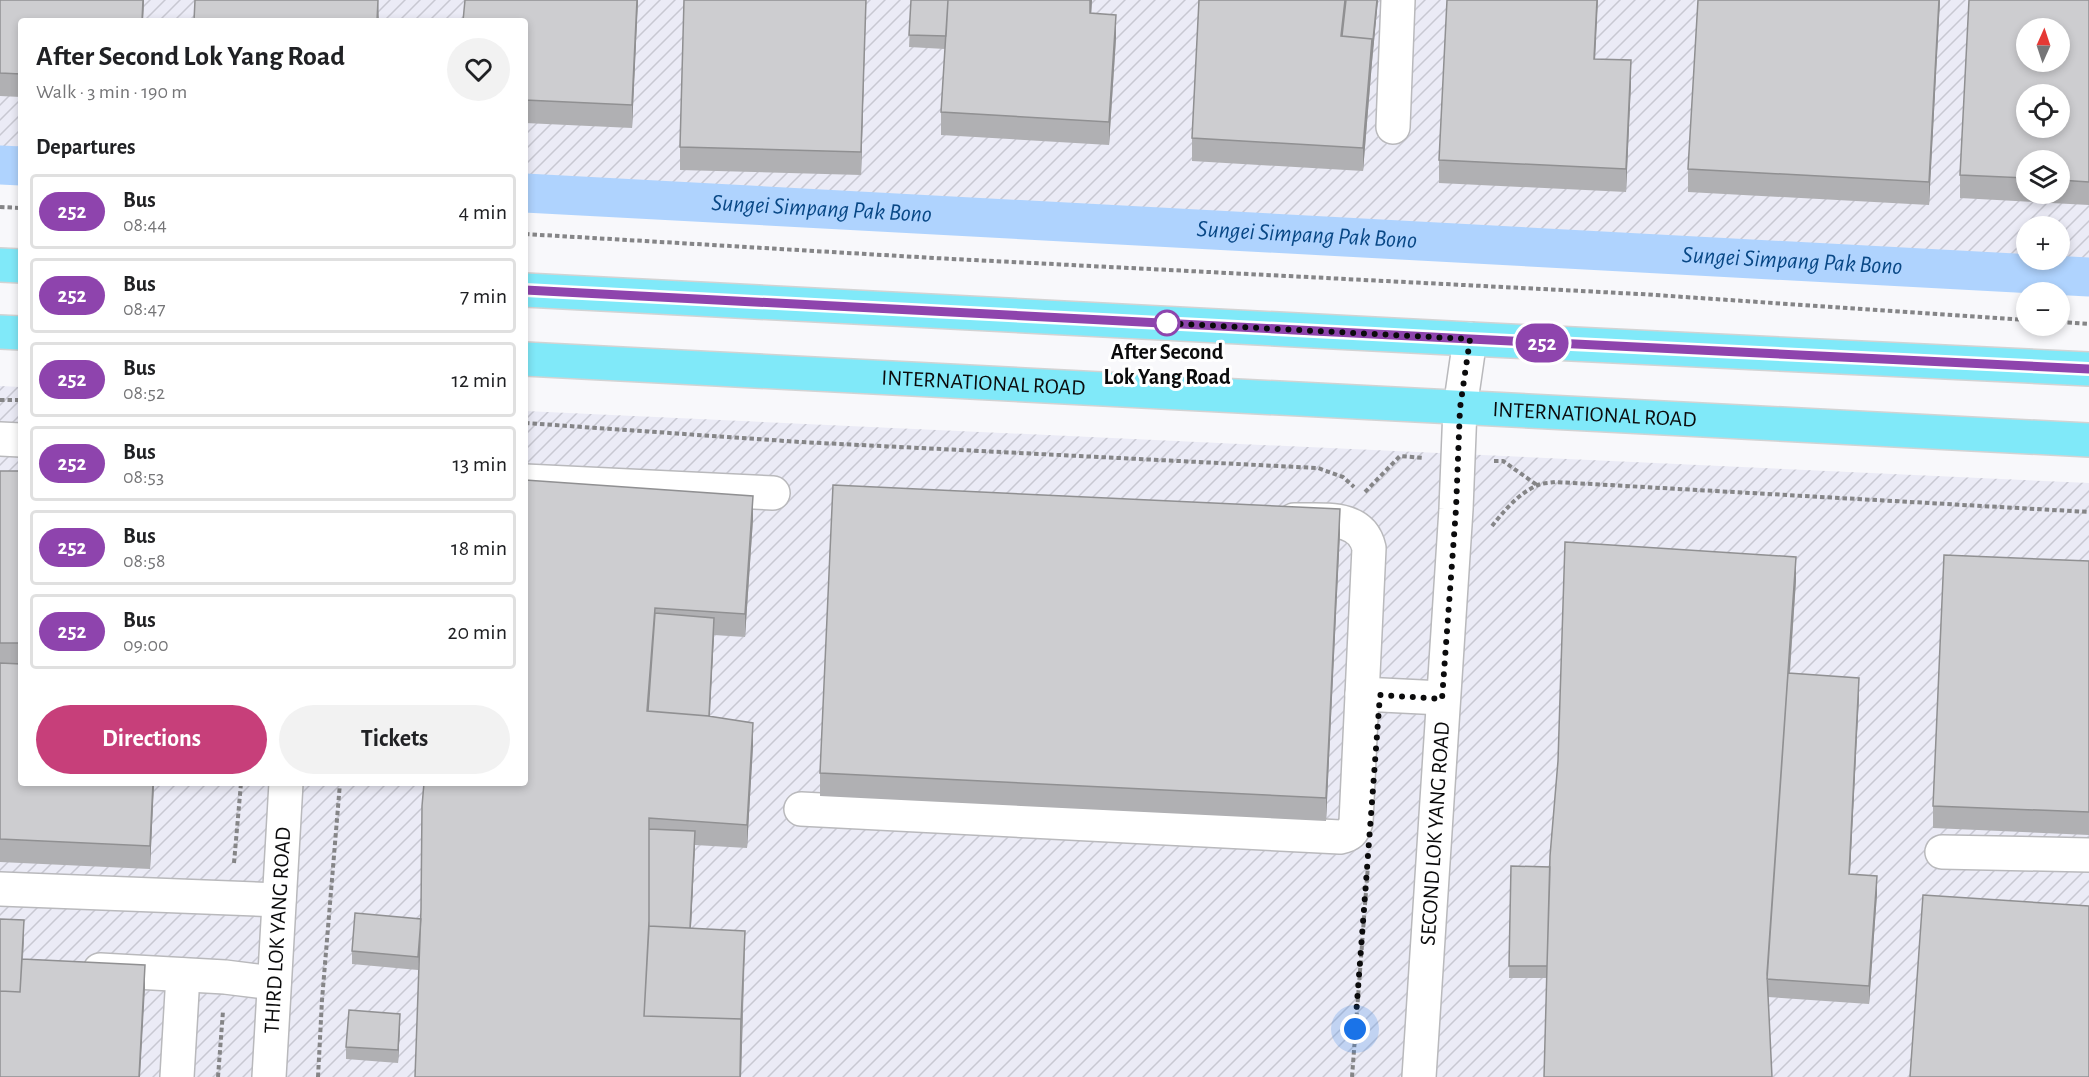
<!DOCTYPE html>
<meta charset="utf-8">
<style>
:root{--surface:#fff;--page:#f2f2f2;--text:#202124;--muted:#757577;--line:#e0e0e0;--accent:#c73f7a}
body{margin:0;font-family:"Alegreya Sans",sans-serif;background:var(--page);color:var(--text);height:100vh;display:flex;flex-direction:column;font-size:22px;white-space:nowrap}
*{box-sizing:border-box;margin:0}
p{font-size:20px;color:var(--muted)}
.icon{flex:none;width:33px;height:33px;fill:none;stroke:currentColor;stroke-width:2;stroke-linecap:round;stroke-linejoin:round}
.map{position:relative;flex:1;overflow:hidden}
.sheet{position:absolute;left:18px;top:18px;width:510px;height:768px;display:flex;flex-direction:column;background:var(--surface);border-radius:6px;box-shadow:0 3px 9px #0003}
.sheet>*{flex:none}
.badge{padding:0 12px;border-radius:20px;font-size:21px;line-height:39px}
.needle{width:39px;rotate:3deg}
.buttons{position:absolute;left:2016px;top:18px;display:grid;gap:12px}
.buttons a{display:grid;place-items:center;width:54px;height:54px;border-radius:50%;background:var(--surface);box-shadow:0 3px 9px #0003;font-size:30px}
.you{position:absolute;width:30px;height:30px;margin:-15px;border:4px solid #fff;border-radius:50%;background:#1a73e8;box-shadow:0 0 0 9px #1a73e833}
.map>.badge{position:absolute;translate:-50% -50%;box-shadow:0 0 0 3px #fff}
h2{padding:0 18px;font-size:22px;line-height:54px}
.round{display:grid;place-items:center;flex:none;width:63px;height:63px;border-radius:32px;background:var(--page)}
.head{display:flex;align-items:center;justify-content:space-between;height:102px;padding:0 18px}
h1{font-size:28px;font-weight:700;line-height:45px}
.action{display:flex;gap:12px;margin-top:auto;padding:12px 18px}
.action a{flex:1;height:69px;border-radius:36px;background:var(--accent);color:#fff;font-size:24px;font-weight:700;line-height:69px;text-align:center}
.action a+a{background:var(--page);color:var(--text)}
ul{padding:0;list-style:none}
li{display:flex;align-items:center;gap:18px;height:75px;margin:0 12px 9px;padding:0 6px;border:3px solid var(--line);border-radius:6px}
li div{flex:1}
li b{display:block;font-size:22px}
li em{font-style:normal}
li .badge{min-width:66px;font-weight:700;text-align:center}
.map>svg:first-child{display:block}
.industrial{fill:url(#industrial-furrows);fill-rule:evenodd}
.lines{fill:none;stroke-linecap:round;stroke-linejoin:round}
.canal{stroke:#afd3fe;stroke-width:39}
.minor-casing{stroke:#b9b9bc;stroke-width:36}
.major-casing{stroke:#d3d3d3;stroke-width:36}
.path{stroke:#858587;stroke-width:4;stroke-dasharray:4.5 3;stroke-linecap:butt}
.minor{stroke:#fff;stroke-width:33}
.major{stroke:#80e9f9;stroke-width:33}
.wall{fill:#b0b0b3;fill-rule:evenodd}
.shaded-wall{fill:#909092}
.building{fill:#cdcdd0;stroke:#909092;stroke-width:1.5;fill-rule:evenodd}
.line-casing{stroke:#fff;stroke-width:14}
.line{stroke:#8e44ad;stroke-width:9}
.walk{stroke:#0b0b0c;stroke-width:6;stroke-dasharray:0 10.8}
.stop-dot{fill:#fff;stroke:#8e44ad;stroke-width:3}
.labels{text-anchor:middle;dominant-baseline:central;stroke-width:6;stroke-linejoin:round;paint-order:stroke}
.stop-label{font-size:22px;font-weight:bold;fill:#0b0b0c;stroke:#fff}
.street-label{font-size:22px;fill:#0b0b0c;stroke:#fff}
.water-label{font-size:24px;font-style:italic;fill:#094886;stroke:#fff}
</style>
<div class="map">
<svg width="2089" height="1077" viewBox="0 0 2089 1077">
<defs>
<pattern id="industrial-furrows" width="10" height="10" patternUnits="userSpaceOnUse" patternTransform="scale(1.5)"><rect width="10" height="10" fill="#ebebf6"/><path d="M-1 1l2-2M0 10L10 0M9 11l2-2" fill="none" stroke="#c8c8d2"/></pattern>
</defs>
<rect width="100%" height="100%" fill="#f8f8fb"/>
<path class="industrial" d="M0 0H2089V276L525 207V21H21V184L0 183ZM2026 28H2060V62H2026ZM2026 94H2060V128H2026ZM2026 160H2060V194H2026ZM2026 226H2060V260H2026Z
M0 386 21 387V783H525V411L2089 483V1077H0Z"/>
<g class="lines">
<g class="canal">
<path d="M0 165 21 166"/>
<path id="s1" d="M525 193 2089 277"/>
</g>
<g class="minor-casing">
<g id="minor">
<path d="M1393 127 1398 0"/>
<path d="M0 439 21 440"/>
<path d="M525 481 773 493"/>
<path d="M1362 694 1442 698"/>
<path d="M801 809 1340 837C1350 835 1353 832 1356 822L1369 548C1361 514 1323 521 1294 520"/>
<path d="M1942 852 2089 855"/>
<path d="M0 889 279 900"/>
<path d="M100 970 225 977 274 983"/>
<path d="M177 1077 183 975"/>
<path id="s2" d="M269 1077 286 783"/>
<path id="s3" d="M1419 1077 1456 509 1460 408 1470 339"/>
</g>
</g>
<g class="major-casing">
<g id="major">
<path d="M0 265 21 266"/>
<path d="M525 290 1470 339 2089 369"/>
<path d="M0 332 21 333"/>
<path id="s4" d="M525 359 2089 440"/>
</g>
</g>
<path class="path" d="M0 207 21 208
M525 234 934 258 1640 294 2026 320
M2060 322 2089 324
M0 400H21
M525 423 800 442 1318 468 1343 477 1354 487
M1494 461H1503L1537 485
M1365 492 1400 456 1424 458
M1492 526C1504 511 1518 494 1536 486 1541 483 1549 483 1555 482L2089 512
M234 863 241 783
M218 1077 223 1011
M318 1077 322 1000 340 783
M1352 1077 1368 865"/>
<use href="#minor" class="minor"/>
<use href="#major" class="major"/>
</g>
<path class="wall" d="M0 0H144L143 21H21V97L0 96Z
M638 0 632 128 525 123V21Z
M866 0 861 175 680 170V147Z
M911 0H1092L1091 13 1116 38 1109 145 941 135V112L945 49 909 47Z
M1199 0H1378L1372 62 1363 171 1192 161V138Z
M1698 0H1940L1929 205 1688 192V169Z
M2089 0V205L1960 198V175ZM2026 160H2060V194H2026Z
M1595 59 1631 83 1626 192 1439 183V160Z
M0 471H21V783H154L150 869 0 862Z
M525 480 753 519 745 637 714 635 710 716 753 746 747 848 695 845 691 928 745 949 741 1077 420 949 418 970 352 964V951L421 919Z
M1340 532 1326 821 820 796V773Z
M2089 561V835L1933 828V806Z
M1796 580 1790 673 1859 696 1850 874 1877 894 1869 1004 1768 997 1547 978H1509L1511 866 1550 867Z
M400 1027 398 1063 346 1059V1047Z"/>
<path class="shaded-wall" d="M143 0H144L143 21H142Z
M378 0 379 21H377Z
M637 0H638L632 128V105Z
M866 0 861 175V152Z
M1090 0H1092L1090 36Z
M1377 0H1378L1372 62 1363 171V148L1372 39Z
M1597 0H1598L1594 82V59Z
M1939 0H1940L1929 205V182Z
M1116 15V38L1109 145V122Z
M1631 60V83L1626 192V169Z
M753 496V519L745 637V614Z
M1340 509V532L1326 821V798Z
M1796 557V580L1768 979Z
M714 618V636L708 739V721Z
M1859 678V696L1849 892V874Z
M753 723V746L747 848V825Z
M153 783H154L150 869V846Z
M695 831V844L690 946V933Z
M1877 876V894L1869 1004V986Z
M24 920V938L20 1015Z
M745 931 741 1077H740Z
M145 965V988L140 1077H139Z
M400 1014V1027L398 1063V1050Z"/>
<path class="building" d="M0 0H143L142 21H21V74L0 73Z
M195 0H378L377 21H194Z
M465 0H637L632 105 525 100V21H463Z
M684 0H866L861 152 680 147Z
M911 0H948L946 36 909 35Z
M948 0H1090V13L1116 15 1109 122 941 112Z
M1199 0H1345L1341 36 1372 39 1363 148 1192 138Z
M1346 0H1377L1372 50V39L1342 36Z
M1447 0H1597L1594 59 1631 60 1626 169 1439 160Z
M1698 0H1939L1929 182 1688 169Z
M1969 0H2089V182L2060 180V160H2026V178L1960 175ZM2026 28H2060V62H2026ZM2026 94H2060V128H2026Z
M0 471H21V643H0Z
M525 480 753 496 745 614 655 608 647 711 708 716 753 723 747 825 649 818V921L644 1016 741 1019 740 1077H415L421 909 422 806 424 783H525Z
M833 485 1340 509 1326 798 820 773Z
M1565 542 1796 557 1767 974 1772 1077H1544L1550 856 1558 761Z
M1944 555 2089 561V812L1933 806Z
M655 613 714 618 709 716 648 711Z
M0 663 21 664V783H153L150 846 0 839Z
M1788 673 1859 678 1849 874 1877 876 1869 986 1767 979Z
M649 829 695 831 690 928 649 926Z
M1511 866 1550 867 1547 966H1509Z
M1923 895 2089 906V1077H1910Z
M355 913 421 919 418 957 352 951Z
M0 919 24 920 20 992 0 991Z
M649 926 745 931 741 1023V1019L644 1016Z
M22 959 145 965 139 1077H0V991L20 992Z
M349 1010 400 1014 398 1050 346 1047Z"/>
<g class="lines">
<g class="line-casing">
<path id="line" d="M525 290 1470 339 2089 369"/>
</g>
<use href="#line" class="line"/>
<path class="walk" d="M1167 323H1163L1470 339 1460 408 1456 509 1442 699 1380 695 1355 1029"/>
</g>
<circle class="stop-dot" cx="1167" cy="323" r="12"/>
<g class="labels">
<g class="stop-label">
<text x="1167" y="352">After Second<tspan x="1167" dy="25">Lok Yang Road</tspan></text>
</g>
<g class="street-label">
<text stroke="none"><textPath href="#s4" startOffset="459">INTERNATIONAL ROAD</textPath></text>
<text stroke="none"><textPath href="#s4" startOffset="1071">INTERNATIONAL ROAD</textPath></text>
<text stroke="none"><textPath href="#s3" startOffset="244">SECOND LOK YANG ROAD</textPath></text>
<text stroke="none"><textPath href="#s2" startOffset="147">THIRD LOK YANG ROAD</textPath></text>
</g>
<g class="water-label">
<text stroke="none"><textPath href="#s1" startOffset="297">Sungei Simpang Pak Bono</textPath></text>
<text stroke="none"><textPath href="#s1" startOffset="783">Sungei Simpang Pak Bono</textPath></text>
<text stroke="none"><textPath href="#s1" startOffset="1269">Sungei Simpang Pak Bono</textPath></text>
</g>
</g>
</svg>
<div class="buttons">
<a><svg class="needle" viewBox="-14 -14 28 28"><path d="M0-13l5 13h-10z" fill="#e53935"/><path d="M0 13l5-13h-10z" fill="#757577"/></svg></a>
<a><svg class="icon" aria-label="locate" viewBox="0 0 24 24"><circle cx="12" cy="12" r="6"/><path d="M12 2v4M12 18v4M2 12h4M18 12h4"/></svg></a>
<a><svg class="icon" aria-label="layers" viewBox="0 0 24 24"><path d="M12 4l9 5-9 5-9-5zM3 14l9 5 9-5"/></svg></a>
<a>+</a>
<a>−</a>
</div>
<div class="you" style="left:1355px;top:1029px"></div>
<b class="badge" style="left:1542px;top:343px;background:#8e44ad;color:#fff">252</b>
<section class="sheet">
<div class="head"><div><h1>After Second Lok Yang Road</h1><p>Walk · 3 min · 190 m</p></div><a class="round"><svg class="icon" aria-label="heart" viewBox="0 0 24 24"><path d="M12 20l-8-8c-3-5 5-10 8-4 3-6 11-1 8 4z"/></svg></a></div>
<h2>Departures</h2>
<ul>
<li><span class="badge" style="background:#8e44ad;color:#fff">252</span><div><b>Bus</b><p>08:44</p></div><em>4 min</em></li>
<li><span class="badge" style="background:#8e44ad;color:#fff">252</span><div><b>Bus</b><p>08:47</p></div><em>7 min</em></li>
<li><span class="badge" style="background:#8e44ad;color:#fff">252</span><div><b>Bus</b><p>08:52</p></div><em>12 min</em></li>
<li><span class="badge" style="background:#8e44ad;color:#fff">252</span><div><b>Bus</b><p>08:53</p></div><em>13 min</em></li>
<li><span class="badge" style="background:#8e44ad;color:#fff">252</span><div><b>Bus</b><p>08:58</p></div><em>18 min</em></li>
<li><span class="badge" style="background:#8e44ad;color:#fff">252</span><div><b>Bus</b><p>09:00</p></div><em>20 min</em></li>
</ul>
<div class="action"><a>Directions</a><a>Tickets</a></div>
</section>
</div>
